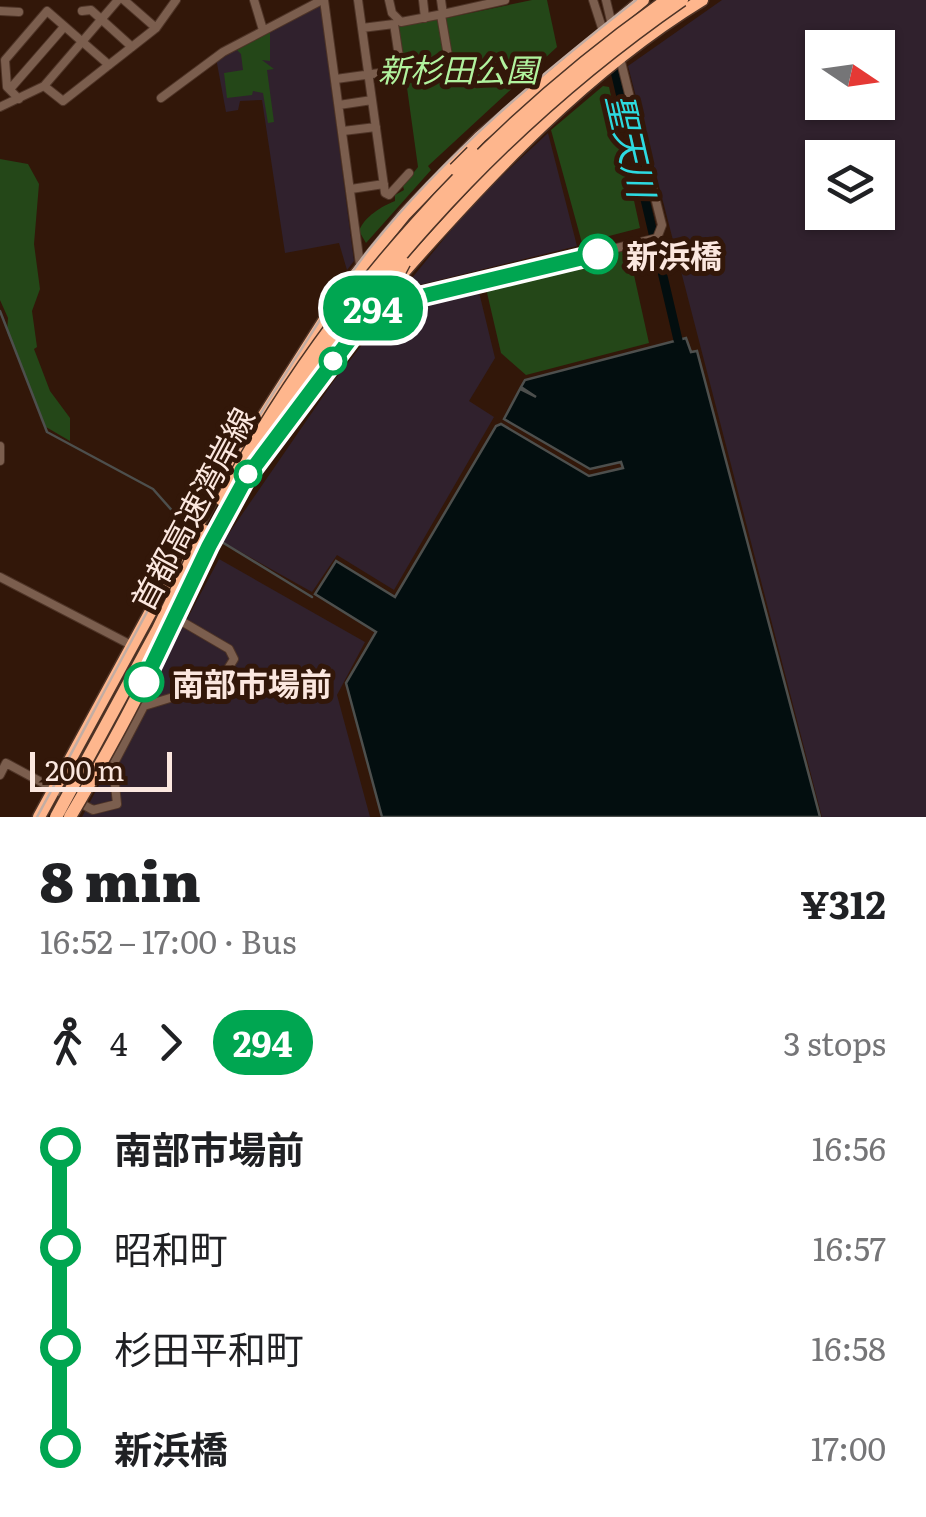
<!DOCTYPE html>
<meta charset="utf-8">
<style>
:root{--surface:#fff;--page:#f6f6f6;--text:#202124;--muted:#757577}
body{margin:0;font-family:Literata,"Noto Sans JP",serif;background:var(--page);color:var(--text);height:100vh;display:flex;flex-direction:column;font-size:38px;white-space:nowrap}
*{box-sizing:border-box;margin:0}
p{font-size:32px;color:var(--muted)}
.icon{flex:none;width:55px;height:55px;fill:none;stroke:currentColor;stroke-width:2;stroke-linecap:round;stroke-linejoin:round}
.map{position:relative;height:817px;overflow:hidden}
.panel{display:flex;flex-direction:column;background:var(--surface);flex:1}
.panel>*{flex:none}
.badge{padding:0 20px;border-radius:32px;font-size:35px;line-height:65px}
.needle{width:65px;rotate:103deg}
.fabs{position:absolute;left:805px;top:30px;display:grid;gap:20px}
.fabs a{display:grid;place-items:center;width:90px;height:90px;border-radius:0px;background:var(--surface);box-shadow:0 2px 8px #0004;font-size:50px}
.scale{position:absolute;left:30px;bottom:25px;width:142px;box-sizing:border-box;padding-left:10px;border:5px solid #fbe7df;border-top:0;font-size:28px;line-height:35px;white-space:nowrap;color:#fbe7df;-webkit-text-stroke:8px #321709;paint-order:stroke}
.map>.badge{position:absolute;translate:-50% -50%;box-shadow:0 0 0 5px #fff}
.legs{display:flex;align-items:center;gap:15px;height:110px;padding:0 40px;font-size:32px}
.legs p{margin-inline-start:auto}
.head{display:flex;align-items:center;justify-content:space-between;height:170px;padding:0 40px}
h1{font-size:55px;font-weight:800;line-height:75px}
ul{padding:0 40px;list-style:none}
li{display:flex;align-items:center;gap:35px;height:100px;font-size:38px}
li i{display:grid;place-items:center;width:15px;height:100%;margin:0 12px;background:currentColor}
li i::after{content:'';width:25px;height:25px;margin:-12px;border:8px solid;border-radius:50%;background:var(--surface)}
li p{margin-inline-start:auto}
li:first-child i{background:linear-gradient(#0000 50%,currentColor 0)}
li:last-child i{background:linear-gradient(currentColor 50%,#0000 0)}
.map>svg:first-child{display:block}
.industrial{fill:#30212d;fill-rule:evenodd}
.green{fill:#244718}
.water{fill:#030e0f;stroke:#4d4f4d;stroke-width:2.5}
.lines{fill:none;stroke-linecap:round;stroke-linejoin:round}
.stream{stroke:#4d4f4d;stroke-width:2.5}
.river{stroke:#030e0f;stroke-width:9}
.minor-casing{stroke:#4e3427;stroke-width:10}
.highway-casing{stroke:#4e3427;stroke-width:15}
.minor{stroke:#7b5e4e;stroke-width:8}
.highway{stroke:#feb68d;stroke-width:12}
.tram{stroke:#c3ada3;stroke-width:2.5}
.highway-bridge-casing{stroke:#4e3427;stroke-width:15;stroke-linecap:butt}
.highway-bridge{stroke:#feb68d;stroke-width:12}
.line-1-casing{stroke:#fff;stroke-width:22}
.line-1{stroke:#00a651;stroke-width:15}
.stop-1-dot{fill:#fff;stroke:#00a651;stroke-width:5}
.labels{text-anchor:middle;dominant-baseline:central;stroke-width:10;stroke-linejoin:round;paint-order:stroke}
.park-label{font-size:32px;font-style:italic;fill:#b1f39e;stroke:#321709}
.stop-label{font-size:32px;font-weight:bold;fill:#fbe7df;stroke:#321709;text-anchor:start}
.street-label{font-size:32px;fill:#fbe7df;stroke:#321709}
.water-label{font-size:35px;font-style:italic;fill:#2ddae0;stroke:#321709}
</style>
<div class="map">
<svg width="926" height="817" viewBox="0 0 926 817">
<rect width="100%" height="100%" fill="#321709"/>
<path class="industrial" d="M722 0H926V817H822L628 66ZM822 48H878V102H822ZM822 158H878V212H822Z
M320 1 354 261 347 270 339 243 285 253 262 100 240 101 238 110 226 112 216 58Z
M548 133 577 246 403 289 474 202Z
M478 288 495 358 469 401 494 417 394 590 337 555 312 592 223 542 333 382 389 310Z
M219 559 365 642 337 695 370 817H82Z"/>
<path class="green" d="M532 0H547L557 47 428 166 431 170 366 243 359 231C364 217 382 206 395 201V195L404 190 403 186 418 167 398 23 442 19Z
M270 32V61L262 60 274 69 267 70 274 122 268 123 263 93 253 91 252 95 227 98 224 73 243 70 241 54 237 50Z
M603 86 609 87 640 228 582 243 551 130Z
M0 159 28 164 39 184 34 244 40 289 32 311 37 347 34 349 50 391 70 418V441L46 427 7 332 8 318 0 300Z
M628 248 649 343 526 375 501 353 485 284Z"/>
<path class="water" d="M686 338 691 352 697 351 820 817H382L346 683 376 632 315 594 336 561 395 597 496 426 501 424 589 476 623 468 621 462 590 469 504 419 520 389 536 397 521 387 525 380Z"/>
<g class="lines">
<path class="stream" d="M0 311 47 432 153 489 176 515 193 524
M217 539 312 597"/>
<path class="river" d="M614 67 678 340"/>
<g class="minor-casing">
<path id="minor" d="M124 0 156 28
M254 0 263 30
M324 0 361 272
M358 0 385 193 389 195 409 173
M389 0 392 13 401 22 443 14
M423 0 425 18
M441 0 443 14 505 0
M593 0 605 37
M606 0 612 25
M0 11 19 12
M82 11 91 10 132 47
M441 15 452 79
M336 79 401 70 394 24 362 28
M44 86 63 101 156 28 176 0
M10 89 64 27
M161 98 223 52 322 0
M19 99 7 87 5 60 47 11 109 65
M339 105 372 100
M0 107 44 86 118 0
M343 131 376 127
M351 189 384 184
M382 299 398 302 657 238 662 225 620 58
M0 446V461
M0 577 133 646
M0 775 6 763 93 810 117 804 113 765 144 706 219 683 234 659 229 649 164 611 159 597"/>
</g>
<g class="highway-casing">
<path id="highway" d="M401 275C490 174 586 71 702 0
M277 433 357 330
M112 732 142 669
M39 817 219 486 345 288 405 214 480 137 643 0"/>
</g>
<use href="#minor" class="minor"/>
<use href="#highway" class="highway"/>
<path class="tram" d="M37 817C119 666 196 512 290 367 316 327 340 286 370 248 447 152 540 75 636 0"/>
<g class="highway-bridge-casing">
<path id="highway-bridge" d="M455 169 472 152
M347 334C372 317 391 289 404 263
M222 500C328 301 483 130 667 0
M56 817 158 629 205 531
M70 817C97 771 123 726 146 678 175 619 199 558 231 501 341 302 496 129 682 0"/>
</g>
<use href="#highway-bridge" class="highway-bridge"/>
</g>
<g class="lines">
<g class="line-1-casing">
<path id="line-1" d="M144 682 209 546 246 478 381 298 398 302 598 254"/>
</g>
<use href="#line-1" class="line-1"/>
</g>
<g class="stop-1-dot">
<circle cx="598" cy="254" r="18"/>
<circle cx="333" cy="361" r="12"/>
<circle cx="248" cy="474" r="12"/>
<circle cx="144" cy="682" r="18"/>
</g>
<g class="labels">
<g class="park-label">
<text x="458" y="68">新杉田公園</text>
</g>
<g class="stop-label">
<text x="626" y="254">新浜橋</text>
<text x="172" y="682">南部市場前</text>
</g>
<g class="street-label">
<text transform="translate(191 508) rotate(-62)">首都高速湾岸線</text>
</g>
<g class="water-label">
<text transform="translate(633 145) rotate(77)">聖天川</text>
</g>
</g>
</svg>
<div class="fabs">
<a><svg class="needle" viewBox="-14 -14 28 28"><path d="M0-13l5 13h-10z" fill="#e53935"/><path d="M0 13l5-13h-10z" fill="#757577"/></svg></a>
<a><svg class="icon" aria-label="layers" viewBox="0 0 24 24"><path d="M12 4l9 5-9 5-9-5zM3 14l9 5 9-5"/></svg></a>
</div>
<div class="scale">200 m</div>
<b class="badge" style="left:373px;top:308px;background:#00a651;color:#fff">294</b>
</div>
<section class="panel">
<div class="head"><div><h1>8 min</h1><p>16:52 – 17:00 · Bus</p></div><b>¥312</b></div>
<div class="legs"><svg class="icon" aria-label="walk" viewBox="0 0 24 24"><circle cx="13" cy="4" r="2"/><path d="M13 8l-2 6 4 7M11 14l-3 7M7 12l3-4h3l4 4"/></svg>4<svg class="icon" aria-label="forward" viewBox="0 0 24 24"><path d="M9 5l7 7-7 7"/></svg><b class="badge" style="background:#00a651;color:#fff">294</b><p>3 stops</p></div>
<ul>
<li><i style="color:#00a651"></i><b>南部市場前</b><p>16:56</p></li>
<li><i style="color:#00a651"></i><span>昭和町</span><p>16:57</p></li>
<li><i style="color:#00a651"></i><span>杉田平和町</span><p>16:58</p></li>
<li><i style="color:#00a651"></i><b>新浜橋</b><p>17:00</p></li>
</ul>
</section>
